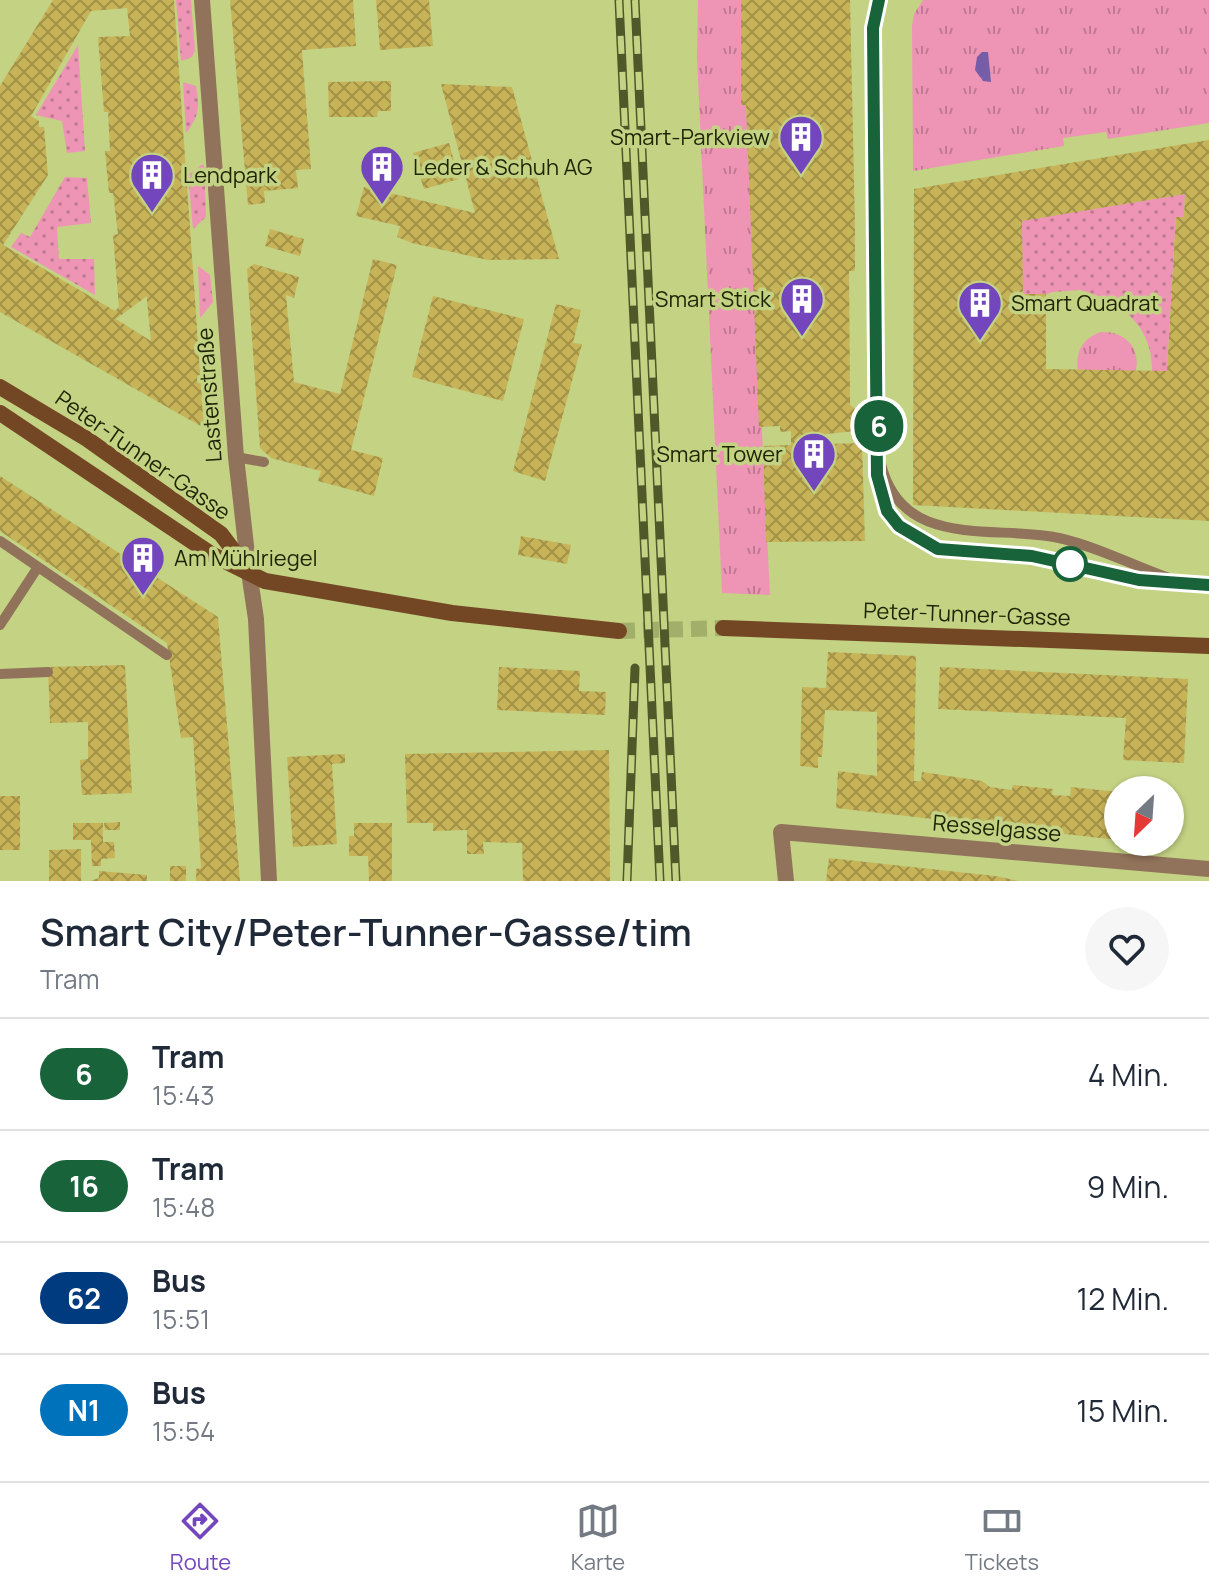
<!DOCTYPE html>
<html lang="de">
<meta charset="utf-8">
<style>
:root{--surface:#fff;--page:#f6f6f7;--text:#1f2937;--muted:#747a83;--line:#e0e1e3;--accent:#7446be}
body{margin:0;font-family:Manrope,sans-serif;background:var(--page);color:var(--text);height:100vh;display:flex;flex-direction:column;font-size:30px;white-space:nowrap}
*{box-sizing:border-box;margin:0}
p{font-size:26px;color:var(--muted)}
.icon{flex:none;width:44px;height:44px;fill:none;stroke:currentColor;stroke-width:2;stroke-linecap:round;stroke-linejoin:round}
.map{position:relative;height:881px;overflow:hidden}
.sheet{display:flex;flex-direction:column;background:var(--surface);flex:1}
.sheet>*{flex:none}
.badge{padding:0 16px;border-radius:26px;font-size:28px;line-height:52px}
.needle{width:52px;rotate:205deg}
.buttons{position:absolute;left:1104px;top:776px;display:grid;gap:16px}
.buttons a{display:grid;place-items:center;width:80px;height:80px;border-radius:50%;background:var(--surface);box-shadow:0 2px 6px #0004;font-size:40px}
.map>.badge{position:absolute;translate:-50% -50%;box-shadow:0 0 0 4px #fff}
.round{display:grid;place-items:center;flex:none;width:84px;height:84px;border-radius:42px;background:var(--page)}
.headline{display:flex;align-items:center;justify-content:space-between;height:136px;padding:0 40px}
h1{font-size:38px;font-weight:600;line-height:60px}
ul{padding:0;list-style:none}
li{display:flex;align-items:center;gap:24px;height:112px;padding:0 40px;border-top:2px solid var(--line)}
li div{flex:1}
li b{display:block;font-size:30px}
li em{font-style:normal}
li .badge{min-width:88px;font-weight:700;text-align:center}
.tabs{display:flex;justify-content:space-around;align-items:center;height:112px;border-top:2px solid var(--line);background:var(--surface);font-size:22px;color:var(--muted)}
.tabs a{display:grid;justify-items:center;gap:4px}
.tabs .current{color:var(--accent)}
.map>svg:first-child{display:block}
.grass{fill:url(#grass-dots);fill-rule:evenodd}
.park{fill:url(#park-tufts)}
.water{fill:url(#water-ripples)}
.building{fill:url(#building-cross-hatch);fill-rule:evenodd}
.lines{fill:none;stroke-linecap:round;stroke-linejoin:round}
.secondary-tunnel{stroke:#a2af6a;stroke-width:16;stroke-dasharray:16 8;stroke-linecap:butt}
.service{stroke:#91725b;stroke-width:10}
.minor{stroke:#91725b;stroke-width:16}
.tertiary{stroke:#91725b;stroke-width:16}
.secondary{stroke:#744724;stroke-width:16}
.tram{stroke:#50582a;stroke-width:2}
.rail-casing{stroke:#50582a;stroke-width:9}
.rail{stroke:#c3d283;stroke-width:6;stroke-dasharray:18;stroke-linecap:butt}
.line-casing{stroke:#fff;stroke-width:18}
.line{stroke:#19633a;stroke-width:12}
.stop-dot{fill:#fff;stroke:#19633a;stroke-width:4}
.labels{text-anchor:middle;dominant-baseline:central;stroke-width:7;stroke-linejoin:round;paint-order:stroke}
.poi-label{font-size:22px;fill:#1f2404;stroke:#c3d283;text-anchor:start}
.street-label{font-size:22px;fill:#1f2404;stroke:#c3d283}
</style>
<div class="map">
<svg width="1209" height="881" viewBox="0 0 1209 881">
<defs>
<pattern id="grass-dots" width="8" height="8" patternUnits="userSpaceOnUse" patternTransform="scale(2)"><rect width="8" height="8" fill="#ee95b5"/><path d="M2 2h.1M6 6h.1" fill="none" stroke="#c07991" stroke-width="1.8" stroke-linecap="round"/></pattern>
<pattern id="park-tufts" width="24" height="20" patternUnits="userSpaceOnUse" patternTransform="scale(2)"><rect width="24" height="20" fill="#ee95b5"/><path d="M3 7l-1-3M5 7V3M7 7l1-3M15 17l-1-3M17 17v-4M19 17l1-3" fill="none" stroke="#c07991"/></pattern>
<pattern id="water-ripples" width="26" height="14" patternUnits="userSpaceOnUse" patternTransform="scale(2)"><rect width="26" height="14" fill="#755da7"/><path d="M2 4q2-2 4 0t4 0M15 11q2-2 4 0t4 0" fill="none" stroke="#8a7aab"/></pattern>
<pattern id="building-cross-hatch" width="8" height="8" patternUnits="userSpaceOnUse" patternTransform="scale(2)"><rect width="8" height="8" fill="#c8b458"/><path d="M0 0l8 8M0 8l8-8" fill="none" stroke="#a29247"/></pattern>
</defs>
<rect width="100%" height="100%" fill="#c3d283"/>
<path class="grass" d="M176 0H191L195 50 192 57 181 61Z
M78 45 85 151 67 153 62 121 36 115Z
M183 82 196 86C200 107 199 116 186 133Z
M201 165H204L206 217 193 229 188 175Z
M65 177 87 178 91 223 57 227 59 259H94L95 295 11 247 21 233 30 237Z
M1185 194 1184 217H1176L1167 371 974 437 964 230ZM1080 290C1121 301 1153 326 1152 371L987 373 1024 302 1053 292Z
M198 266 210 275 213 302 200 318Z"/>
<path class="park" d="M698 0H741V104L746 105 770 595 722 593 697 58Z
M923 0H1209V123L1108 139 1106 132 1063 138 1064 146 913 171 912 26 914 14Z
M1101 332C1127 331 1142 350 1135 374L1079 376C1074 356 1080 339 1101 332Z"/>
<path class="water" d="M982 52H988L991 82 983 81 975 70 977 57Z"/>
<path class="building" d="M53 0H174L204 428 0 312V86ZM127 8 130 36 98 37 104 112H108L110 151H105L109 193H113L118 234 113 235 119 307 115 311 3 245 48 175 44 127H39V121L31 116 91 11ZM147 296V301L151 341 116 319Z
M230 0H353L356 46 302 50 311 169 296 170 298 188 264 191 265 203 248 205Z
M376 0H429L433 46 380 50Z
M741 0H850L855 227V271H849L850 405 858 411 862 421 856 431 826 434V444L862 443 865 541 766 542 763 446 791 445V431L780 432V426L759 427 746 105H741Z
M391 81V111H378L377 117H329L328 82Z
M441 84 512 87 559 259 488 260 412 243 397 237 400 226 356 216 364 187 475 213Z
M1209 140V521L913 505 914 189ZM1185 194 1184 217H1176L1167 371 1046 369V294H1023L1022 221Z
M449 143 459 179 424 189 413 153Z
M270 229 304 239 300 256 265 246Z
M373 259 397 265 351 450 383 458 374 496 318 481 321 471 271 458 260 448 247 269 254 264 299 277 294 298 286 295 294 382 340 394Z
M433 296 524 319 503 401 412 377Z
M556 304 581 310 573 343 582 344 545 481 513 471Z
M0 476 218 617 240 881H196V869L201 868 193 737 181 738 167 643 0 531Z
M521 536 571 545 567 564 518 555Z
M828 652 916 656 914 781H921L922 772 982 781 990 787 1012 790 1013 785 1053 789 1052 795 1070 796 1071 787 1118 792V840L836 808 838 771 877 776V712L825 710 822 757H818V768L800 766 802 687 826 688Z
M125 665 132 793 82 795 80 760 88 759V722L50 723 48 667Z
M499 667 580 671 579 691 606 692 605 715 497 710Z
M940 667 1188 679 1184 763 1123 760 1126 718 938 709Z
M609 750 610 881H523L522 843 483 842 484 854H467V830L433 831V823H407L405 754Z
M345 754V763L332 764 337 844 293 847 287 757Z
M0 796H20V850H0Z
M120 822V830H105L104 823Z
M73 823H103V842H114L115 858 101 859V866H92L91 840H73Z
M354 823H392V881H369L368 856H349V836H354Z
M81 849V881H49V850Z
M829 858 995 876 1019 881H826Z
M170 866H186V881H170Z
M99 871 147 875V881H90L99 878Z"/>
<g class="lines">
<path class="secondary-tunnel" d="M619 631 723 628"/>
<path class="service" d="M878 0 873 28 877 475 887 511 899 526 938 549 1032 556 1139 580 1209 585
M236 457 264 462
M881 464C902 551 994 524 1059 538 1098 547 1132 565 1169 578
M0 541 167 655
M0 625 38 567
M0 674 48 672"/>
<path class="minor" d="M249 572 256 619 269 881
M786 881 781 832 1209 869"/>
<path class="tertiary" d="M202 0 236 457 249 572"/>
<path class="secondary" d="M0 387 87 439 221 534 248 570
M0 413 211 554 265 581 452 613 619 631
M723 628 1209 646"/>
<path class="tram" d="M878 0 873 28 877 475 887 511 899 526 938 549 1032 556 1139 580 1209 585"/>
<g class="rail-casing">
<path id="rail" d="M619 0 660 881
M635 0 676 881
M627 881 635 668"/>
</g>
<use href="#rail" class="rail"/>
</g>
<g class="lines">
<g class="line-casing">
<path id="line" d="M879 0 873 28 877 475 887 511 899 526 938 549 1032 556 1139 580 1209 585"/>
</g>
<use href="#line" class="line"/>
</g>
<defs>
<g id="building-pin" transform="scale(2.3)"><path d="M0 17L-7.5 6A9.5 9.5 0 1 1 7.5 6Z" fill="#7446be" stroke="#c3d283"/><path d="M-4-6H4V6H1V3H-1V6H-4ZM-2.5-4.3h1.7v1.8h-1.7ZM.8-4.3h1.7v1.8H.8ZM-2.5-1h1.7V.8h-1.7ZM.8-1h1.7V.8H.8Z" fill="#fff"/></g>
</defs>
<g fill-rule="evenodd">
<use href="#building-pin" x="801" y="137"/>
<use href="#building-pin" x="382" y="167"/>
<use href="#building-pin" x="152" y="175"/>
<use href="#building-pin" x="802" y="299"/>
<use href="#building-pin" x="980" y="303"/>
<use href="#building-pin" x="814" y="454"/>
<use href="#building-pin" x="143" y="558"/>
</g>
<circle class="stop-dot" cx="1070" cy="564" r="16"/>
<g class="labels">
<g class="poi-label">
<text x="770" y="137" text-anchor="end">Smart-Parkview</text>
<text x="413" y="167">Leder &amp; Schuh AG</text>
<text x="183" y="175">Lendpark</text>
<text x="771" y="299" text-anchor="end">Smart Stick</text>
<text x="1011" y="303">Smart Quadrat</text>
<text x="783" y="454" text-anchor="end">Smart Tower</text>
<text x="174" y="558">Am Mühlriegel</text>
</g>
<g class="street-label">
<text transform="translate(209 395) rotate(-94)">Lastenstraße</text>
<text transform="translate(143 455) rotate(35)">Peter-Tunner-Gasse</text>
<text transform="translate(967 614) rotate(2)">Peter-Tunner-Gasse</text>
<text transform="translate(997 828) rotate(5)">Resselgasse</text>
</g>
</g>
</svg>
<div class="buttons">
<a><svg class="needle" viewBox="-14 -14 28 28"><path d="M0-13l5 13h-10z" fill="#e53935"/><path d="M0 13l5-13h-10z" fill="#747a83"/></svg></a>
</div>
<b class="badge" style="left:879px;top:426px;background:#19633a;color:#fff">6</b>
</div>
<section class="sheet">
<div class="headline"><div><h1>Smart City/Peter-Tunner-Gasse/tim</h1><p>Tram</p></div><a class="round"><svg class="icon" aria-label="heart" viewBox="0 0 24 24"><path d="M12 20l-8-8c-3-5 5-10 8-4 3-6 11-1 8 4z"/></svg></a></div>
<ul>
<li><span class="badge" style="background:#19633a;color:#fff">6</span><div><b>Tram</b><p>15:43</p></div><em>4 Min.</em></li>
<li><span class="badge" style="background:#19633a;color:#fff">16</span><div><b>Tram</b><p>15:48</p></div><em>9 Min.</em></li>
<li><span class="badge" style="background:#003b80;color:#fff">62</span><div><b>Bus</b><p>15:51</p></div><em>12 Min.</em></li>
<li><span class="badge" style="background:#0072bc;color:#fff">N1</span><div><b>Bus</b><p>15:54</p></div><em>15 Min.</em></li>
</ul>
</section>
<nav class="tabs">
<a class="current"><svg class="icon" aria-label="directions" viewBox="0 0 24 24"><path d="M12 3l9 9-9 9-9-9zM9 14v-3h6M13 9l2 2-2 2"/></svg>Route</a>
<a><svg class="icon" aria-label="map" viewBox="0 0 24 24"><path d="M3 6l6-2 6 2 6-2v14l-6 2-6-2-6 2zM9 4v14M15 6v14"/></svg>Karte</a>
<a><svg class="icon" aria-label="tickets" viewBox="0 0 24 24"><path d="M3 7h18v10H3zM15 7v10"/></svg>Tickets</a>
</nav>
